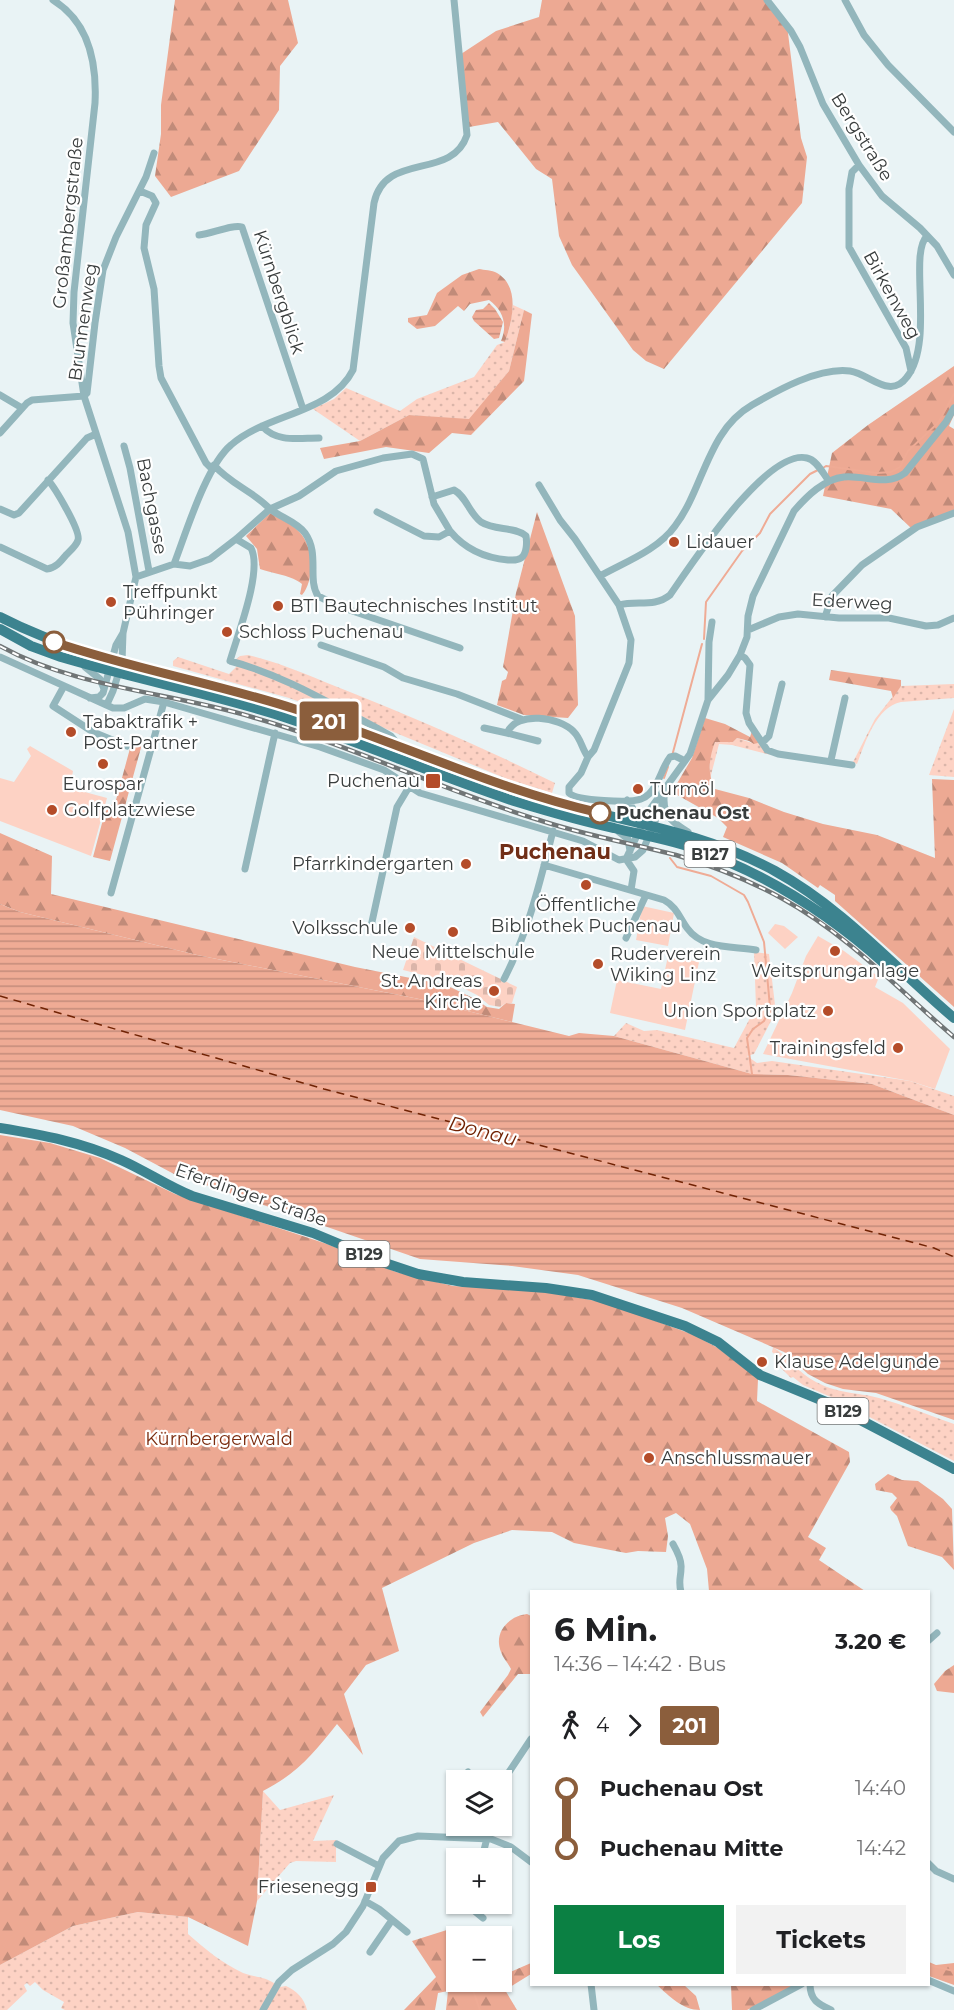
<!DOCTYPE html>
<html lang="de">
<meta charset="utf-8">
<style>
:root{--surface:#fff;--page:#f2f2f2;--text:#202124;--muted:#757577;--accent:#0b8043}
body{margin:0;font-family:Montserrat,sans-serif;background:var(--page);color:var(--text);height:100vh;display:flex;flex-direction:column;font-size:22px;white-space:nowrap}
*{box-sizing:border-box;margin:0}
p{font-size:20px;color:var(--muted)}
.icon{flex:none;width:33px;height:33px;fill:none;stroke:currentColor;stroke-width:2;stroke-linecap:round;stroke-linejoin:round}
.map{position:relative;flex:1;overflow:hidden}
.drawer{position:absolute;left:530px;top:1590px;width:400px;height:396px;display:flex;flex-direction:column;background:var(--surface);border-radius:0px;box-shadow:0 2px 4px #0004}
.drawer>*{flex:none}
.badge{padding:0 12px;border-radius:4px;font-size:21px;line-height:39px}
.buttons{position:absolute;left:446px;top:1770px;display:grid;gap:12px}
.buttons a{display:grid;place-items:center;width:66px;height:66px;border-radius:0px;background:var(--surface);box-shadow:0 2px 4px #0004;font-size:30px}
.map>.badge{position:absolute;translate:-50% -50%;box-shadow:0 0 0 3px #fff}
.legs{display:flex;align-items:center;gap:9px;height:66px;padding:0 24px;font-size:20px}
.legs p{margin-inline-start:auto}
.head{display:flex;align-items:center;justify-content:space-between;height:102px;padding:0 24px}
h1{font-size:33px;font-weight:700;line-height:45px}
.button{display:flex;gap:12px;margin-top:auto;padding:12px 24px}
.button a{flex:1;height:69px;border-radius:0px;background:var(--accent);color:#fff;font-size:24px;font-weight:700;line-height:69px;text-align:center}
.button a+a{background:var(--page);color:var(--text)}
ul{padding:0 24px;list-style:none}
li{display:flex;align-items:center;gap:21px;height:60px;font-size:22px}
li i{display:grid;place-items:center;width:9px;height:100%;margin:0 8px;background:currentColor}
li i::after{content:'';width:15px;height:15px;margin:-8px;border:4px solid;border-radius:50%;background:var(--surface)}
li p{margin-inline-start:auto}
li:first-child i{background:linear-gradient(#0000 50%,currentColor 0)}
li:last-child i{background:linear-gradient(currentColor 50%,#0000 0)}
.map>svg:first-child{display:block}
.grass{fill:url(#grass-dots)}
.forest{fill:url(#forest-firs)}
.cemetery{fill:url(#cemetery-stones)}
.pitch{fill:#fdd2c4}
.water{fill:url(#water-rules)}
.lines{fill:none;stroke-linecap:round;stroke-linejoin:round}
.stream{stroke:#efab95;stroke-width:2}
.ferry{stroke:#712304;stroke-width:1.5;stroke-dasharray:8 6;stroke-linecap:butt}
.minor{stroke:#93b6bc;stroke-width:7}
.primary{stroke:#3c838f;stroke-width:10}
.rail-casing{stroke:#707576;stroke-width:4.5}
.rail{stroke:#fff;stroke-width:2;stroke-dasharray:7;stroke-linecap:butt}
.line-1-casing{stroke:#fff;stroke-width:14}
.line-1{stroke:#8b5e3c;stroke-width:9}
.poi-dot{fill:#b44c29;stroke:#fff;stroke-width:2}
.stop-1-dot{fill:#fff;stroke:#8b5e3c;stroke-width:3}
.labels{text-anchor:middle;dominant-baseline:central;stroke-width:4.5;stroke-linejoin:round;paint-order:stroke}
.shield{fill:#fff;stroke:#747777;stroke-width:1.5}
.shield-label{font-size:16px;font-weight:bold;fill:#393d3d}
.street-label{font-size:18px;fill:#393d3d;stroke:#fff}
.poi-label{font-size:18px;fill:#393d3d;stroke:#fff;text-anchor:start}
.stop-label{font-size:18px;font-weight:bold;fill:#393d3d;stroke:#fff;text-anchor:start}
.park-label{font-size:18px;fill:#7b2d10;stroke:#fff}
.water-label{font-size:20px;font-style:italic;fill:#712304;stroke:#fff}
.quarter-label{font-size:21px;font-weight:bold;fill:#702e17;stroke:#fff}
</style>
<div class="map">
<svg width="954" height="2010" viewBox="0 0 954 2010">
<defs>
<pattern id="grass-dots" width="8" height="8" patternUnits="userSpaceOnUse" patternTransform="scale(1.5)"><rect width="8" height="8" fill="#fdd2c4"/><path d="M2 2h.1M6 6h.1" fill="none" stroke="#dab5a9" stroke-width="1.8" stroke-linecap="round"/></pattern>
<pattern id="forest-firs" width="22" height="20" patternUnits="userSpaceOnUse" patternTransform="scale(1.5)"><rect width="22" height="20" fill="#eda993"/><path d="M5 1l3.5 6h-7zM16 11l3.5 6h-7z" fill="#c18b79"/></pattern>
<pattern id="cemetery-stones" width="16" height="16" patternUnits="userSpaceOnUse" patternTransform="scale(1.5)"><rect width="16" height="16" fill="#fdd2c4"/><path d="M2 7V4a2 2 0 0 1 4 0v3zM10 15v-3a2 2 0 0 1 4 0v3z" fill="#dab5a9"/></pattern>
<pattern id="water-rules" width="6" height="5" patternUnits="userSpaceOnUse" patternTransform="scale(1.5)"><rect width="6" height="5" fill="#efab95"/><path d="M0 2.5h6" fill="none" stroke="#c38c7b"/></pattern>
</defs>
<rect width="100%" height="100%" fill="#e9f3f5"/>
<path class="grass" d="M513 305 524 310 509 371 469 420 409 415 360 441 313 409 334 399 346 388 400 411 417 399 474 377 497 345 505 342 510 326Z
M248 655C283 663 316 679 350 692 420 720 488 750 555 783L552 793 507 779 379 726 372 728 289 698 173 666V661L178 657 229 674 236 667 235 660 240 656Z
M954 684V698L901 702C876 707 865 743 857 764L853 762 875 719 901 686Z
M954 709V777L929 775Z
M737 738 752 743 761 742 764 751 771 755 732 745 719 744 710 779V755L715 742H733Z
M754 952 769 954 775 1005 773 1017 754 1054 747 1056 757 1063 772 1061 910 1081 954 1096V1115L872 1084 788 1075 752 1074 614 1036 626 1023 644 1031 657 1030 734 1048 756 1007Z
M773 1347C789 1357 799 1374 816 1382 839 1394 856 1392 879 1398 904 1405 929 1415 954 1424V1461L831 1397 803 1385 793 1377 791 1378 780 1367 778 1357 772 1352Z
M263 1791 280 1810 334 1795 313 1841 336 1840V1862L296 1861 290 1863 257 1901Z
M138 1912 188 1917V1934C205 1949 222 1963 243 1973 254 1977 266 1977 275 1984L261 2010H65L61 2008 64 2002 43 1990 35 1982 30 1986 27 1983 24 1985 27 1991 7 2010H0V1965L73 1926Z
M286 1986C297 1991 304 1998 307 2010H266L280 1987Z"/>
<path class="forest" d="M175 0H288L298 43 280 66 279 110 239 171 171 197 155 176 161 134V105Z
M542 0H767L787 25 801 138 807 157 802 203 664 369 646 361 633 350 572 265 559 236 552 179 536 169 498 122 469 127 461 54 496 31 539 17Z
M479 269C484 270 492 270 497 273 521 287 512 322 505 342L501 341C508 325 503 310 489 300L470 304 464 311 458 306 435 326 417 329 408 322V318L427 315 437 293 462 275Z
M524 310 532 314 524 381 471 435 452 433 429 453 386 447 324 459 320 448 360 441 409 415 469 419 509 371Z
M954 366V415L949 426 954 429V511L911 528 891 509 823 496 832 453 868 425Z
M537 512 575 616 578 705 568 718 524 715 497 705 502 681 506 679 508 672 503 667 516 593Z
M270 513C280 519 295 525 302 535 314 551 314 580 302 595L300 594 302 584C293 576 272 573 260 569L257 549 246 536Z
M831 670 901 680V686L893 698 891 691 829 680Z
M705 718 725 724 750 737 752 731 761 742 754 744 749 741 737 738 733 742H715C709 758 707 774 715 789L749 798 784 812 823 824 877 835 935 858 932 779 954 780V1007L835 901V895L820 885 818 888 782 863 723 837 727 827 718 818 672 792 692 758Z
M132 741 142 744 110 861 93 857 105 812 116 800Z
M0 833 52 856 51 894 355 967 446 985 475 999 487 1007 499 1009 506 1003 515 1004 512 1022 419 999 197 955 20 912 0 904Z
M0 1135 50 1143 100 1158 175 1194 327 1244 396 1272 453 1286 538 1290 607 1303 694 1335 718 1348 758 1379 757 1401 849 1452 850 1462 808 1537 826 1548 819 1560 865 1591 779 1590 709 1591 707 1569 690 1524 676 1513 665 1518 668 1536 666 1552 638 1551 626 1553 574 1543 552 1532 512 1530 474 1543 382 1588 399 1651 366 1665 344 1694 363 1755 337 1724C313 1754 298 1773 263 1791L257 1901 248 1946 188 1917 138 1912 73 1926 0 1965Z
M888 1474 902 1480 918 1481 943 1499 952 1509 954 1570 942 1557 908 1546 897 1516 891 1510 890 1507 897 1498 892 1493 876 1490 875 1484Z
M527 1614 531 1616V1674H518L483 1717 480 1712 508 1675 511 1669C508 1663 503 1658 501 1652 493 1632 509 1616 527 1614Z
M954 1665V1693L937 1691 934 1684 945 1671Z
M450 1929 456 1936V1982H501V1976L531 1963V1974L505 1990 517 2010H446L448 1991 438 1993 435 2010H404L436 1977 412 1941Z
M929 1962 936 1965 954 1963V1985L929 1976Z
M657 1985H684L696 1996 700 2010C683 2010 669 1996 657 1985Z
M731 1985H797L747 2010H732Z"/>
<path class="cemetery" d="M414 937 517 987 512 1003H506L500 1007 489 1005 477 995 451 982 403 970Z"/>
<path class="pitch" d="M30 746 73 771 70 788 107 798 91 856 0 821V778L14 782 31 756 27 749Z
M642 906 674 913 668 946 636 940Z
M775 924 784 926 798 937 785 949 768 933Z
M818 936 844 951 879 977 875 987 903 1003 950 1049 935 1089 910 1081 763 1054 792 993 806 956Z
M668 956 699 962 685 1030 610 1013 617 980 661 989Z"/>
<path class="water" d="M489 303 495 309 503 322 499 338 494 339 474 321 472 317 476 310 483 309Z
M0 904 20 912 197 955 419 999 569 1036 579 1033 614 1036 752 1074 788 1075 872 1084 954 1115V1420L876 1393 843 1389 825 1383 808 1374 784 1352 682 1308 578 1275 512 1266 420 1259 174 1174 125 1148 73 1126 0 1110Z"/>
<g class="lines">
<path class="stream" d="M823 468 826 466 877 473 891 472 900 467 908 451 938 423 954 394
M704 639 706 602 742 551 760 533 770 514 810 474 818 470
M672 756 702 644
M664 778 668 767
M670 858 677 867 711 876 744 895 748 902 764 942 770 1007 764 1021 753 1029 747 1038 752 1074
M448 1933 456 1947
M928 1965 954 1971
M470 1982 480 2010"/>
<path class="ferry" d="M0 996 324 1089 934 1248 954 1257"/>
<path class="minor" d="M53 0C89 22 97 63 95 103L74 292 73 323 84 396 128 532 136 577 123 633 122 662 113 691 108 702 105 704
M767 0 791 31 800 47 823 104 859 165 882 196 920 228 937 246 954 275
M845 0 864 35 888 65 954 132
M859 165 852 172 849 189V247L906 348 911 371
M140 191 152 196 156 203 146 225 144 248 154 289 159 366 161 378 206 463 212 469
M199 235C211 234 233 224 242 227L303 409
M0 395 22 408
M262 426C277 443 299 438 319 438
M0 433 27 403 32 400 84 396 87 393 95 323 103 270 116 237 146 177 154 153
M124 446 130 468 149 571
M214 465C230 484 253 491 270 509L299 496 336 471 383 458 412 454 423 459 434 504 450 531 439 537 424 536 377 512
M539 485 560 520 575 539 619 605 631 640 629 663 594 750 588 757 581 773 569 787V793C576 801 631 803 641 799 644 798 647 796 649 794 660 783 661 769 670 757L675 756 685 761
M432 497 454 490C466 496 469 513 481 522 495 531 514 526 526 536 527 542 527 554 521 558 517 561 512 560 508 560 484 558 465 549 450 531
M0 509 14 515 19 513 87 438 96 434
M236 539 251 548C263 571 237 636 230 661 283 675 329 703 377 728L391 736 399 745
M0 547 47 569C56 568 61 561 66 555 70 551 77 545 78 540 81 531 55 488 48 480
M174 564C186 533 206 466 231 445 267 413 331 414 353 370L374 203C385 151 452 181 467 135L454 0
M600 576C625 562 658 550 675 526 704 488 707 431 752 405 778 390 819 367 850 371 870 374 890 400 907 377 935 341 908 254 927 236
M136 577 174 564 190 566 210 559 236 539 270 509C280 517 297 522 305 533 320 554 307 579 318 596L338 606 460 648
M619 605C637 600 654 608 670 595 691 565 767 448 807 458 817 460 823 474 829 481
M825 617 832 596 862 565 917 527 954 513
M748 630 779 617 798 614 839 618H889L926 626 938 625 954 618
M321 645 384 667 403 678 457 694 521 719
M740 655 745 658 750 665 746 713 749 723 767 750 778 754 852 765
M0 657 113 708H124L145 699 164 702 320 747 384 770 420 793 583 841 619 860 635 857 643 850 664 800V792
M85 667 100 679 104 689
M64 686 53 706 93 732 127 746
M90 698 99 697 103 693 116 645 123 633
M708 700 709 642 712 622
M484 728 507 733C517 710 560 717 574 732 581 739 582 749 588 757
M507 733 538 741
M763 742 769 736 782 684
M831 760 845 698
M627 800 643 823
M664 800C664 817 675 824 688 832
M619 832 628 839 630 851
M626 859 648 812 690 754 708 700 728 675 740 655 747 637 748 616 753 596 794 511C807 496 824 479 844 477 865 475 886 487 905 473L946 422 954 408
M626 859 634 871 631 890
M544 865 664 900C677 907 679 917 687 928 703 950 732 946 756 950
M245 869 275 733
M111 893 164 702
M370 931 397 807 409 787
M626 938 646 895
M504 979C528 933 540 882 553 831
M673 1544C677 1551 682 1560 681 1568 681 1578 678 1580 681 1592
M928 1641 937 1633
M468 1772 475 1780
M501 1791 509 1772 531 1739
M337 1844 379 1866
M482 1858 490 1826
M928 1863 936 1871 954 1879
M365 1901 379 1909 407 1932
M466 1904 483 1918
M370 1952 392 1920
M928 1980 954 1991
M591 1984 594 2010
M810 1984C810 2000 818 2004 831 2010
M263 2010 279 1982 292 1970 333 1944 346 1932 363 1906 383 1858 399 1841 418 1836 491 1839 511 1847 531 1862
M753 2010 802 1984"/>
<path class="primary" d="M0 617C89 663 187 675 281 704 372 733 458 775 550 801 626 822 704 832 775 871 844 909 895 968 954 1018
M0 629 31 646 61 657C132 678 205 692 275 714 356 740 433 774 514 801 547 811 580 821 614 828 638 834 661 838 684 845 760 870 826 911 885 964
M0 1128C43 1135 81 1142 121 1160 146 1171 167 1186 192 1196L313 1233 385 1263 418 1274 463 1282 546 1288 592 1295 685 1326 718 1342 760 1375 826 1402 954 1469"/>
<g class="rail-casing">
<path id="rail" d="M0 646C75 688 169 692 252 717 350 745 442 790 539 820 584 835 630 843 676 855 713 866 749 880 783 899 848 935 898 989 954 1037"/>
</g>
<use href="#rail" class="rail"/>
</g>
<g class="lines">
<g class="line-1-casing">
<path id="line-1" d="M54 642C133 669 215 683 295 709 397 742 495 789 600 813"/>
</g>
<use href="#line-1" class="line-1"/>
</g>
<g class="poi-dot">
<circle cx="674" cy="542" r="6"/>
<circle cx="111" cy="602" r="6"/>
<circle cx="278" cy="606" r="6"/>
<circle cx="227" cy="632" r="6"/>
<circle cx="71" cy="732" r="6"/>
<circle cx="103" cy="764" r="6"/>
<rect x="425" y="773" width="16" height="16" rx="3"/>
<circle cx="638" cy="789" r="6"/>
<circle cx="52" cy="810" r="6"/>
<circle cx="466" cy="864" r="6"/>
<circle cx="586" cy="885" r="6"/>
<circle cx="410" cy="928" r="6"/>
<circle cx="453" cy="932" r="6"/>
<circle cx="835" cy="951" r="6"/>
<circle cx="598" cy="964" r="6"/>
<circle cx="494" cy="991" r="6"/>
<circle cx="828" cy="1011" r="6"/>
<circle cx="898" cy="1048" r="6"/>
<circle cx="762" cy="1362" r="6"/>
<circle cx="649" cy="1458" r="6"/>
<rect x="365" y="1881" width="12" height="12" rx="3"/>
</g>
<g class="stop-1-dot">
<circle cx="54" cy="642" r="10"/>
<circle cx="600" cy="813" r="10"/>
</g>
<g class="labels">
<g class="shield">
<rect x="684.5" y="841" width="51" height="26" rx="4.5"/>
<rect x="338.5" y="1241" width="51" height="26" rx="4.5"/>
<rect x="817.5" y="1398" width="51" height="26" rx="4.5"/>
</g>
<g class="shield-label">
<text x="710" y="854">B127</text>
<text x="364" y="1254">B129</text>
<text x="843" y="1411">B129</text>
</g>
<g class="street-label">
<text transform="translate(862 137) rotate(58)">Bergstraße</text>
<text transform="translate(68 223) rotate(-84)">Großambergstraße</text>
<text transform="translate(279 292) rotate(72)">Kürnbergblick</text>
<text transform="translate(892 295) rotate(61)">Birkenweg</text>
<text transform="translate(83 322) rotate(-82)">Brunnenweg</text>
<text transform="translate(152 506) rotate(79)">Bachgasse</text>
<text transform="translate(852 602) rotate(3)">Ederweg</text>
<text transform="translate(251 1195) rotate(19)">Eferdinger Straße</text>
</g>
<g class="poi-label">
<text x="686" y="542">Lidauer</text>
<text x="123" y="592">Treffpunkt<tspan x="123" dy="21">Pühringer</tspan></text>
<text x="290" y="606">BTI Bautechnisches Institut</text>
<text x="239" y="632">Schloss Puchenau</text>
<text x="83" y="722">Tabaktrafik +<tspan x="83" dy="21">Post-Partner</tspan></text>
<text x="420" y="781" text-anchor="end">Puchenau</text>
<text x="103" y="784" text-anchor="middle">Eurospar</text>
<text x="650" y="789">Turmöl</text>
<text x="64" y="810">Golfplatzwiese</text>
<text x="454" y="864" text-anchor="end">Pfarrkindergarten</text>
<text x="586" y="905" text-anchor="middle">Öffentliche<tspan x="586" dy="21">Bibliothek Puchenau</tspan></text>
<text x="398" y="928" text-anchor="end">Volksschule</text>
<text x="453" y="952" text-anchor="middle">Neue Mittelschule</text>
<text x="610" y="954">Ruderverein<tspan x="610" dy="21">Wiking Linz</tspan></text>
<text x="835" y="971" text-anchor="middle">Weitsprunganlage</text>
<text x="482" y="981" text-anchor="end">St. Andreas<tspan x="482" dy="21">Kirche</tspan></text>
<text x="816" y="1011" text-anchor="end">Union Sportplatz</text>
<text x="886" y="1048" text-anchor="end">Trainingsfeld</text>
<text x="774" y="1362">Klause Adelgunde</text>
<text x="661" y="1458">Anschlussmauer</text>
<text x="359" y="1887" text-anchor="end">Friesenegg</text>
</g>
<g class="stop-label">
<text x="616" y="813">Puchenau Ost</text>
</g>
<g class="park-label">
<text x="219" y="1439">Kürnbergerwald</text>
</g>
<g class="water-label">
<text transform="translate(483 1131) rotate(14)">Donau</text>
</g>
<g class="quarter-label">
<text x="555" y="851">Puchenau</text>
</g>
</g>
</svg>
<div class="buttons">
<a><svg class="icon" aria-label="layers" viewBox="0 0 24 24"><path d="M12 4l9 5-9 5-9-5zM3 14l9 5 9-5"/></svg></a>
<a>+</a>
<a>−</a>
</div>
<b class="badge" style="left:329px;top:721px;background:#8b5e3c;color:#fff">201</b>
<section class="drawer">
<div class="head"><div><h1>6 Min.</h1><p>14:36 – 14:42 · Bus</p></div><b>3.20 €</b></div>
<div class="legs"><svg class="icon" aria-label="walk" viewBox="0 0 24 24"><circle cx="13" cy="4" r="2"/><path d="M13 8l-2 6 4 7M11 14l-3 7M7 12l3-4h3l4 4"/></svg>4<svg class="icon" aria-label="forward" viewBox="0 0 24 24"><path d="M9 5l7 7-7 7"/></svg><b class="badge" style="background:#8b5e3c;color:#fff">201</b></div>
<ul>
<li><i style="color:#8b5e3c"></i><b>Puchenau Ost</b><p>14:40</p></li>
<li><i style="color:#8b5e3c"></i><b>Puchenau Mitte</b><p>14:42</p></li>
</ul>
<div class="button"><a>Los</a><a>Tickets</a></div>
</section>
</div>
